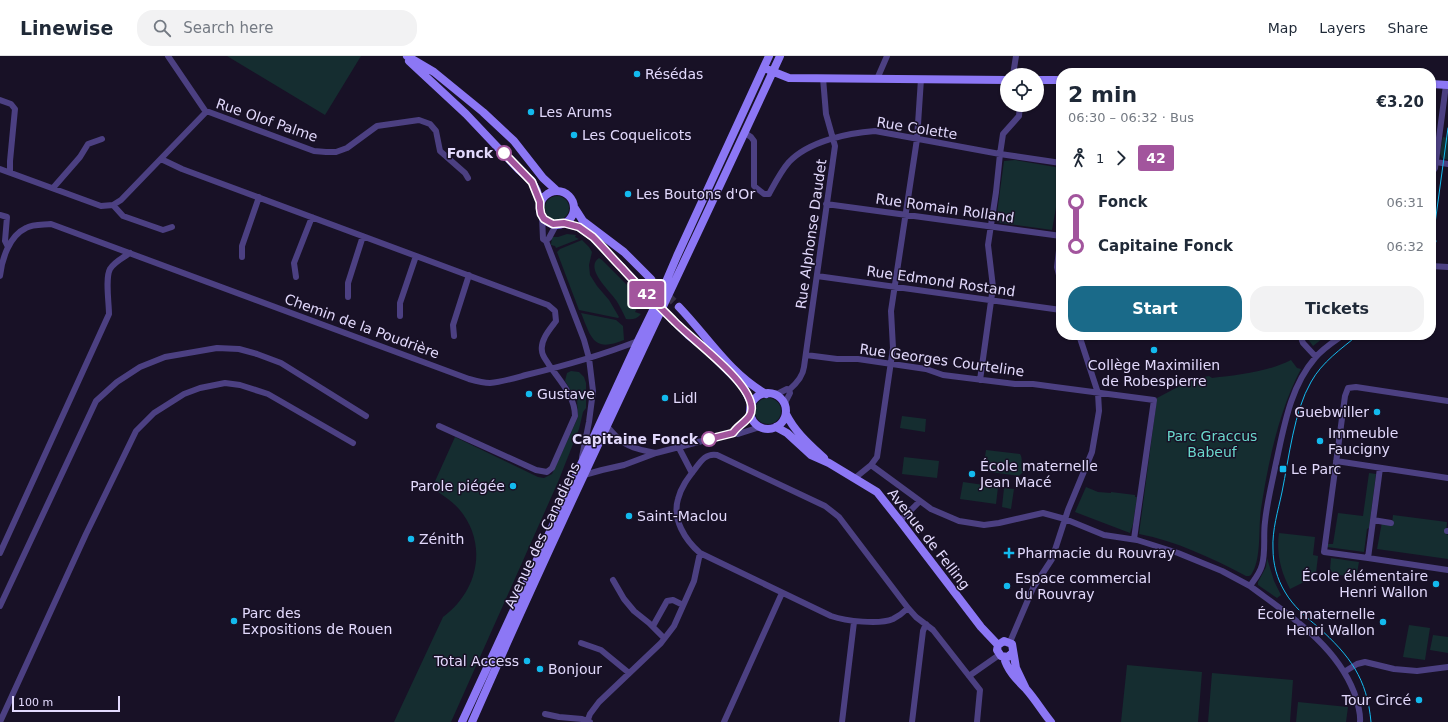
<!DOCTYPE html>
<meta charset="utf-8">
<style>
:root{--surface:#fff;--page:#f2f2f3;--text:#1f2937;--muted:#747a83;--line:#e0e1e3;--accent:#1a6a89}
body{margin:0;font-family:"DejaVu Sans",sans-serif;background:var(--page);color:var(--text);height:100vh;display:flex;flex-direction:column;font-size:15px;white-space:nowrap}
*{box-sizing:border-box;margin:0}
p{font-size:13px;color:var(--muted)}
.icon{flex:none;width:22px;height:22px;fill:none;stroke:currentColor;stroke-width:2;stroke-linecap:round;stroke-linejoin:round}
.map{position:relative;flex:1;overflow:hidden}
.details{position:absolute;left:1056px;top:12px;width:380px;height:272px;display:flex;flex-direction:column;background:var(--surface);border-radius:16px;box-shadow:0 1px 3px #0004}
.details>*{flex:none}
.badge{padding:0 8px;border-radius:3px;font-size:14px;line-height:26px}
.tools{position:absolute;left:1000px;top:12px;display:grid;gap:8px}
.tools a{display:grid;place-items:center;width:44px;height:44px;border-radius:50%;background:var(--surface);box-shadow:0 1px 3px #0004;font-size:20px}
.scale{position:absolute;left:12px;bottom:10px;width:108px;box-sizing:border-box;padding-left:4px;border:2px solid #e2d9fc;border-top:0;font-size:11px;line-height:14px;white-space:nowrap;color:#e2d9fc;-webkit-text-stroke:3px #181126;paint-order:stroke}
.map>.badge{position:absolute;translate:-50% -50%;box-shadow:0 0 0 2px #fff}
.legs{display:flex;align-items:center;gap:6px;height:44px;padding:0 12px;font-size:13px}
.legs p{margin-inline-start:auto}
.headline{display:flex;align-items:center;justify-content:space-between;height:68px;padding:0 12px}
h1{font-size:22px;font-weight:700;line-height:30px}
.primary-button{display:flex;gap:8px;margin-top:auto;padding:8px 12px}
.primary-button a{flex:1;height:46px;border-radius:16px;background:var(--accent);color:#fff;font-size:16px;font-weight:700;line-height:46px;text-align:center}
.primary-button a+a{background:var(--page);color:var(--text)}
ul{padding:0 12px;list-style:none}
li{display:flex;align-items:center;gap:14px;height:44px;font-size:15px}
li i{display:grid;place-items:center;width:6px;height:100%;margin:0 5px;background:currentColor}
li i::after{content:'';width:10px;height:10px;margin:-5px;border:3px solid;border-radius:50%;background:var(--surface)}
li p{margin-inline-start:auto}
li:first-child i{background:linear-gradient(#0000 50%,currentColor 0)}
li:last-child i{background:linear-gradient(currentColor 50%,#0000 0)}
header{display:flex;align-items:center;gap:24px;box-sizing:border-box;height:56px;padding:0 20px;background:var(--surface);border-bottom:1px solid var(--line)}
header strong{font-size:19px}
nav{display:flex;gap:22px;margin-inline-start:auto;font-size:14px}
.search{width:280px;height:36px;background:var(--page);display:flex;align-items:center;gap:10px;box-sizing:border-box;padding:0 14px;border-radius:16px;color:var(--muted);font-size:15px}
.map>svg:first-child{display:block}
.green{fill:#152d30}
.lines{fill:none;stroke-linecap:round;stroke-linejoin:round}
.secondary-tunnel{stroke:#362f46;stroke-width:8;stroke-dasharray:8 4;stroke-linecap:butt}
.street{stroke:#4c4082;stroke-width:6}
.secondary{stroke:#8c77f5;stroke-width:8}
.tram{stroke:#13baee;stroke-width:1}
.line-1-casing{stroke:#fff;stroke-width:9}
.line-1{stroke:#a2559d;stroke-width:6}
.poi-dot{fill:#13baee;stroke:#181126;stroke-width:1.5}
.stop-1-dot{fill:#fff;stroke:#a2559d;stroke-width:2}
.labels{text-anchor:middle;dominant-baseline:central;stroke-width:3;stroke-linejoin:round;paint-order:stroke}
.poi-label{font-size:14px;fill:#e2d9fc;stroke:#181126;text-anchor:start}
.street-label{font-size:14px;fill:#e2d9fc;stroke:#181126}
.stop-label{font-size:14px;font-weight:bold;fill:#e2d9fc;stroke:#181126;text-anchor:end}
.park-label{font-size:14px;fill:#6ad8cc;stroke:#181126}
</style>
<header>
<strong>Linewise</strong>
<div class="search"><svg class="icon" aria-label="search" viewBox="0 0 24 24"><circle cx="10" cy="10" r="6"/><path d="M15 15l6 6"/></svg>Search here</div>
<nav><a>Map</a><a>Layers</a><a>Share</a></nav>
</header>
<div class="map">
<svg width="1448" height="666" viewBox="0 0 1448 666">
<rect width="100%" height="100%" fill="#181126"/>
<path class="green" d="M227 0H361L325 59Z
M1443 81 1448 82V104L1442 102 1440 97Z
M1015 104 1061 112V123L1052 174 1001 167 996 165 1004 105Z
M545 152a12 12 0 1 1 24 0a12 12 0 1 1-24 0Z
M567 178 576 179 575 181 579 183 556 192 555 190 551 189 552 181H558Z
M582 184 589 191 592 196 589 209 590 219 597 230 609 244 619 261 618 262 579 254 557 196 560 193Z
M599 202 602 204 638 240 641 244 635 256 641 258C637 263 632 264 626 263 623 257 620 250 616 244 610 235 584 212 599 202Z
M581 257 616 264 623 270 624 284C593 297 591 281 581 257Z
M1305 279H1327L1313 290Z
M1291 304 1297 312 1301 313C1279 354 1268 407 1261 453 1258 474 1262 503 1251 519L1249 520H1246C1212 502 1176 485 1139 478L1157 342 1191 324 1209 320 1212 322C1239 319 1267 316 1291 304Z
M571 315 579 316 584 321 586 327V352L583 356 579 373 558 426 451 666H394L443 561C479 535 488 487 459 453 451 444 441 438 432 432L455 381 538 421 544 422 552 418 578 361 577 344 565 325 567 317Z
M755 355a13 13 0 1 1 26 0a13 13 0 1 1-26 0Z
M902 360 926 363 925 376 900 372Z
M986 394 1020 398C1024 404 1019 410 1023 416L1019 420 983 415Z
M904 401 939 405 937 422 902 418Z
M1369 417 1376 418 1369 472 1367 473 1364 496 1327 491V488H1333L1338 457 1363 460Z
M963 426 998 431 996 448 960 443Z
M1086 431 1098 436 1111 437V436L1135 439V441H1137L1133 468 1130 477 1075 456Z
M1004 432 1014 433 1011 453 1002 451Z
M1393 459 1447 466 1446 478 1448 479V503L1377 493 1382 466 1392 468Z
M1279 477 1315 481 1313 499 1318 500 1316 517 1314 521 1290 533C1281 516 1276 497 1279 477Z
M1267 502 1274 525 1281 539 1277 542 1258 529V526L1266 511Z
M1331 502 1359 506 1357 517 1352 521 1334 518 1330 514Z
M1409 569 1430 572 1425 604 1403 601Z
M1433 579 1448 581V597L1430 594Z
M1127 609 1202 616 1198 666H1121Z
M1212 617 1293 624 1290 666H1208Z
M1298 646 1348 651 1346 666H1296Z"/>
<g class="lines">
<path class="secondary-tunnel" d="M651 223 679 251
M645 236 673 264"/>
<path class="street" d="M168 0 206 56H209L314 95 326 96H336L347 92 377 70 419 64 430 68 436 75 440 95 465 117 468 122
M1013 19 1016 0
M877 23 887 0
M0 44 11 48 15 53 10 105V116
M745 77 751 81 754 85V130L764 138H769C775 127 781 115 789 106 809 85 848 77 875 75L1000 98 1061 107
M161 103 182 113 548 249 555 255 556 265C550 273 540 284 542 295 542 300 547 305 549 309 560 325 575 340 575 360L552 412 547 416 536 414 439 370
M1436 106 1448 108
M0 113 101 150 113 149 121 144 206 56
M1431 118 1435 112 1446 29
M53 132 80 101 88 88 102 83
M826 148 1061 180
M113 149 123 160 163 174 172 171
M0 159 7 161 5 185 8 191
M542 160 543 183 546 185 584 284 589 302 593 335 589 366 582 401
M1061 178 1057 211 1061 227
M546 185 549 182 556 169
M242 201V190L259 141
M1431 210 1448 211
M0 220C2 203 9 180 26 172 33 168 44 169 51 168L469 323C476 325 483 327 490 327 502 326 515 322 526 319 564 310 602 299 638 285
M817 220 1061 254
M296 221 294 207 312 161
M348 241V227L363 180
M400 260V247L416 200
M1300 279 1303 287 1316 301
M1343 279C1333 286 1322 293 1315 302 1290 331 1284 371 1276 407 1272 427 1267 446 1265 466 1263 480 1266 495 1262 509 1260 517 1255 523 1250 530 1290 560 1335 588 1354 636 1357 645 1361 656 1360 666
M454 280 453 269 469 219
M806 299 837 303H858L926 313 943 319 1015 328H1033L1055 331 1154 344 1134 483
M980 324 993 231 988 189 996 136 1000 98 1003 78 1019 60 1020 49
M775 339 787 333 789 334C796 328 803 320 804 311L835 90 826 58 823 22
M784 349 790 337 789 334
M607 371C611 374 614 379 618 382 628 392 642 394 656 397
M733 377C737 369 746 365 751 357
M679 392 692 417
M1336 405 1448 422
M871 409 931 453 959 465 984 469 999 467 1043 457 1065 463 1104 479 1137 484 1178 497 1222 515 1250 530
M1380 412 1368 502 1324 496 1345 340 1348 332 1356 331 1448 345
M584 419 602 414 624 409 656 397 733 377 738 378 760 371
M855 422 871 409 877 401 893 292 891 255 917 83 921 23
M1373 464 1391 467
M900 465 920 445
M1447 475H1448
M0 497 109 258C109 247 105 222 110 213 114 206 124 201 130 197
M1368 502 1448 514
M613 524 624 543 634 555 649 567 664 582
M0 550 96 345 117 326 140 311 165 301 217 292 239 293 257 298 281 307 366 360
M908 552C904 556 899 560 893 563 879 569 846 565 831 560L700 497C685 484 672 463 678 443 681 431 688 422 695 413 701 405 706 397 717 399L825 450 839 461 908 552 916 561 933 574 980 634 977 666
M653 570 667 545 673 544 683 549
M1010 586 1033 532 1052 503 1068 454 1092 396 1099 355 1098 337 1079 279
M581 587 601 594 629 617
M1344 616 1357 608 1365 606 1394 613 1417 615 1448 611
M969 620 999 599
M545 658 559 661 582 663 590 666
M0 666 86 478 136 375 154 357 184 338 200 332 225 327 240 329 268 338 353 387
M587 666 590 658 599 646 661 587 674 570 694 525 700 497
M724 666 782 537
M842 666 854 566
M912 666 923 575 926 568"/>
<path class="secondary" d="M407 0 434 16 483 56 514 85 543 122 556 134
M409 5 466 58 519 114 531 124 537 135 540 146
M769 14 789 22 1007 24
M1037 24H1061
M1431 28 1448 29
M540 152a17 17 0 1 1 34 0a17 17 0 1 1-34 0Z
M574 151 583 165 624 196 651 223
M564 167 579 171 593 181 645 236
M679 251C707 280 730 318 766 338
M673 264 688 279 705 292 738 325 745 334 752 349
M750 355a18 18 0 1 1 36 0a18 18 0 1 1-36 0Z
M786 358C795 376 809 388 824 402
M776 371 787 377 811 399 829 407 877 436 900 465 981 571 998 589
M1013 596 1008 601 1001 600 997 594 998 589 1004 585 1012 588 1016 612 1026 633
M1004 601C1007 614 1017 624 1026 633 1035 643 1042 655 1051 666
M462 666 638 285 659 242 677 200 769 0
M472 666C570 442 678 222 780 0"/>
<path class="tram" d="M1431 189 1434 175 1448 72
M1431 202 1436 185
M1358 279C1341 293 1322 306 1311 326 1294 355 1289 402 1282 436 1278 455 1272 474 1273 493 1273 508 1277 523 1285 536 1293 550 1306 561 1318 571 1350 600 1367 622 1371 666"/>
</g>
<g class="lines">
<g class="line-1-casing">
<path id="line-1" d="M504 97 532 126 540 146V152L541 158 544 163 553 168 564 167 579 171 593 181C603 191 612 202 622 212 638 230 656 247 673 264 692 284 746 322 751 348 755 363 739 367 733 377L709 383"/>
</g>
<use href="#line-1" class="line-1"/>
</g>
<g class="poi-dot">
<circle cx="637" cy="18" r="4"/>
<circle cx="531" cy="56" r="4"/>
<circle cx="574" cy="79" r="4"/>
<circle cx="628" cy="138" r="4"/>
<circle cx="1154" cy="294" r="4"/>
<circle cx="529" cy="338" r="4"/>
<circle cx="665" cy="342" r="4"/>
<circle cx="1377" cy="356" r="4"/>
<circle cx="1320" cy="385" r="4"/>
<rect x="1279" y="409" width="8" height="8" rx="2"/>
<circle cx="972" cy="418" r="4"/>
<circle cx="513" cy="430" r="4"/>
<circle cx="629" cy="460" r="4"/>
<circle cx="411" cy="483" r="4"/>
<path d="M1007 491h4v4h4v4h-4v4h-4v-4h-4v-4h4z"/>
<circle cx="1436" cy="528" r="4"/>
<circle cx="1007" cy="530" r="4"/>
<circle cx="234" cy="565" r="4"/>
<circle cx="1383" cy="566" r="4"/>
<circle cx="527" cy="605" r="4"/>
<circle cx="540" cy="613" r="4"/>
<circle cx="1419" cy="644" r="4"/>
</g>
<g class="stop-1-dot">
<circle cx="504" cy="97" r="7"/>
<circle cx="709" cy="383" r="7"/>
</g>
<g class="labels">
<g class="poi-label">
<text x="645" y="18">Résédas</text>
<text x="539" y="56">Les Arums</text>
<text x="582" y="79">Les Coquelicots</text>
<text x="636" y="138">Les Boutons d'Or</text>
<text x="1154" y="309" text-anchor="middle">Collège Maximilien<tspan x="1154" dy="16">de Robespierre</tspan></text>
<text x="537" y="338">Gustave</text>
<text x="673" y="342">Lidl</text>
<text x="1369" y="356" text-anchor="end">Guebwiller</text>
<text x="1328" y="377">Immeuble<tspan x="1328" dy="16">Faucigny</tspan></text>
<text x="980" y="410">École maternelle<tspan x="980" dy="16">Jean Macé</tspan></text>
<text x="1291" y="413">Le Parc</text>
<text x="505" y="430" text-anchor="end">Parole piégée</text>
<text x="637" y="460">Saint-Maclou</text>
<text x="419" y="483">Zénith</text>
<text x="1017" y="497">Pharmacie du Rouvray</text>
<text x="1428" y="520" text-anchor="end">École élémentaire<tspan x="1428" dy="16">Henri Wallon</tspan></text>
<text x="1015" y="522">Espace commercial<tspan x="1015" dy="16">du Rouvray</tspan></text>
<text x="242" y="557">Parc des<tspan x="242" dy="16">Expositions de Rouen</tspan></text>
<text x="1375" y="558" text-anchor="end">École maternelle<tspan x="1375" dy="16">Henri Wallon</tspan></text>
<text x="519" y="605" text-anchor="end">Total Access</text>
<text x="548" y="613">Bonjour</text>
<text x="1411" y="644" text-anchor="end">Tour Circé</text>
</g>
<g class="street-label">
<text transform="translate(267 64) rotate(19)">Rue Olof Palme</text>
<text transform="translate(917 72) rotate(9)">Rue Colette</text>
<text transform="translate(945 152) rotate(8)">Rue Romain Rolland</text>
<text transform="translate(811 178) rotate(-82)">Rue Alphonse Daudet</text>
<text transform="translate(941 225) rotate(8)">Rue Edmond Rostand</text>
<text transform="translate(362 270) rotate(20)">Chemin de la Poudrière</text>
<text transform="translate(942 304) rotate(8)">Rue Georges Courteline</text>
<text transform="translate(542 479) rotate(-65)">Avenue des Canadiens</text>
<text transform="translate(929 483) rotate(52)">Avenue de Felling</text>
</g>
<g class="stop-label">
<text x="493" y="97">Fonck</text>
<text x="698" y="383">Capitaine Fonck</text>
</g>
<g class="park-label">
<text x="1212" y="380">Parc Graccus<tspan x="1212" dy="16">Babeuf</tspan></text>
</g>
</g>
</svg>
<div class="tools">
<a><svg class="icon" aria-label="locate" viewBox="0 0 24 24"><circle cx="12" cy="12" r="6"/><path d="M12 2v4M12 18v4M2 12h4M18 12h4"/></svg></a>
</div>
<div class="scale">100 m</div>
<b class="badge" style="left:647px;top:238px;background:#a2559d;color:#fff">42</b>
<section class="details">
<div class="headline"><div><h1>2 min</h1><p>06:30 – 06:32 · Bus</p></div><b>€3.20</b></div>
<div class="legs"><svg class="icon" aria-label="walk" viewBox="0 0 24 24"><circle cx="13" cy="4" r="2"/><path d="M13 8l-2 6 4 7M11 14l-3 7M7 12l3-4h3l4 4"/></svg>1<svg class="icon" aria-label="forward" viewBox="0 0 24 24"><path d="M9 5l7 7-7 7"/></svg><b class="badge" style="background:#a2559d;color:#fff">42</b></div>
<ul>
<li><i style="color:#a2559d"></i><b>Fonck</b><p>06:31</p></li>
<li><i style="color:#a2559d"></i><b>Capitaine Fonck</b><p>06:32</p></li>
</ul>
<div class="primary-button"><a>Start</a><a>Tickets</a></div>
</section>
</div>
